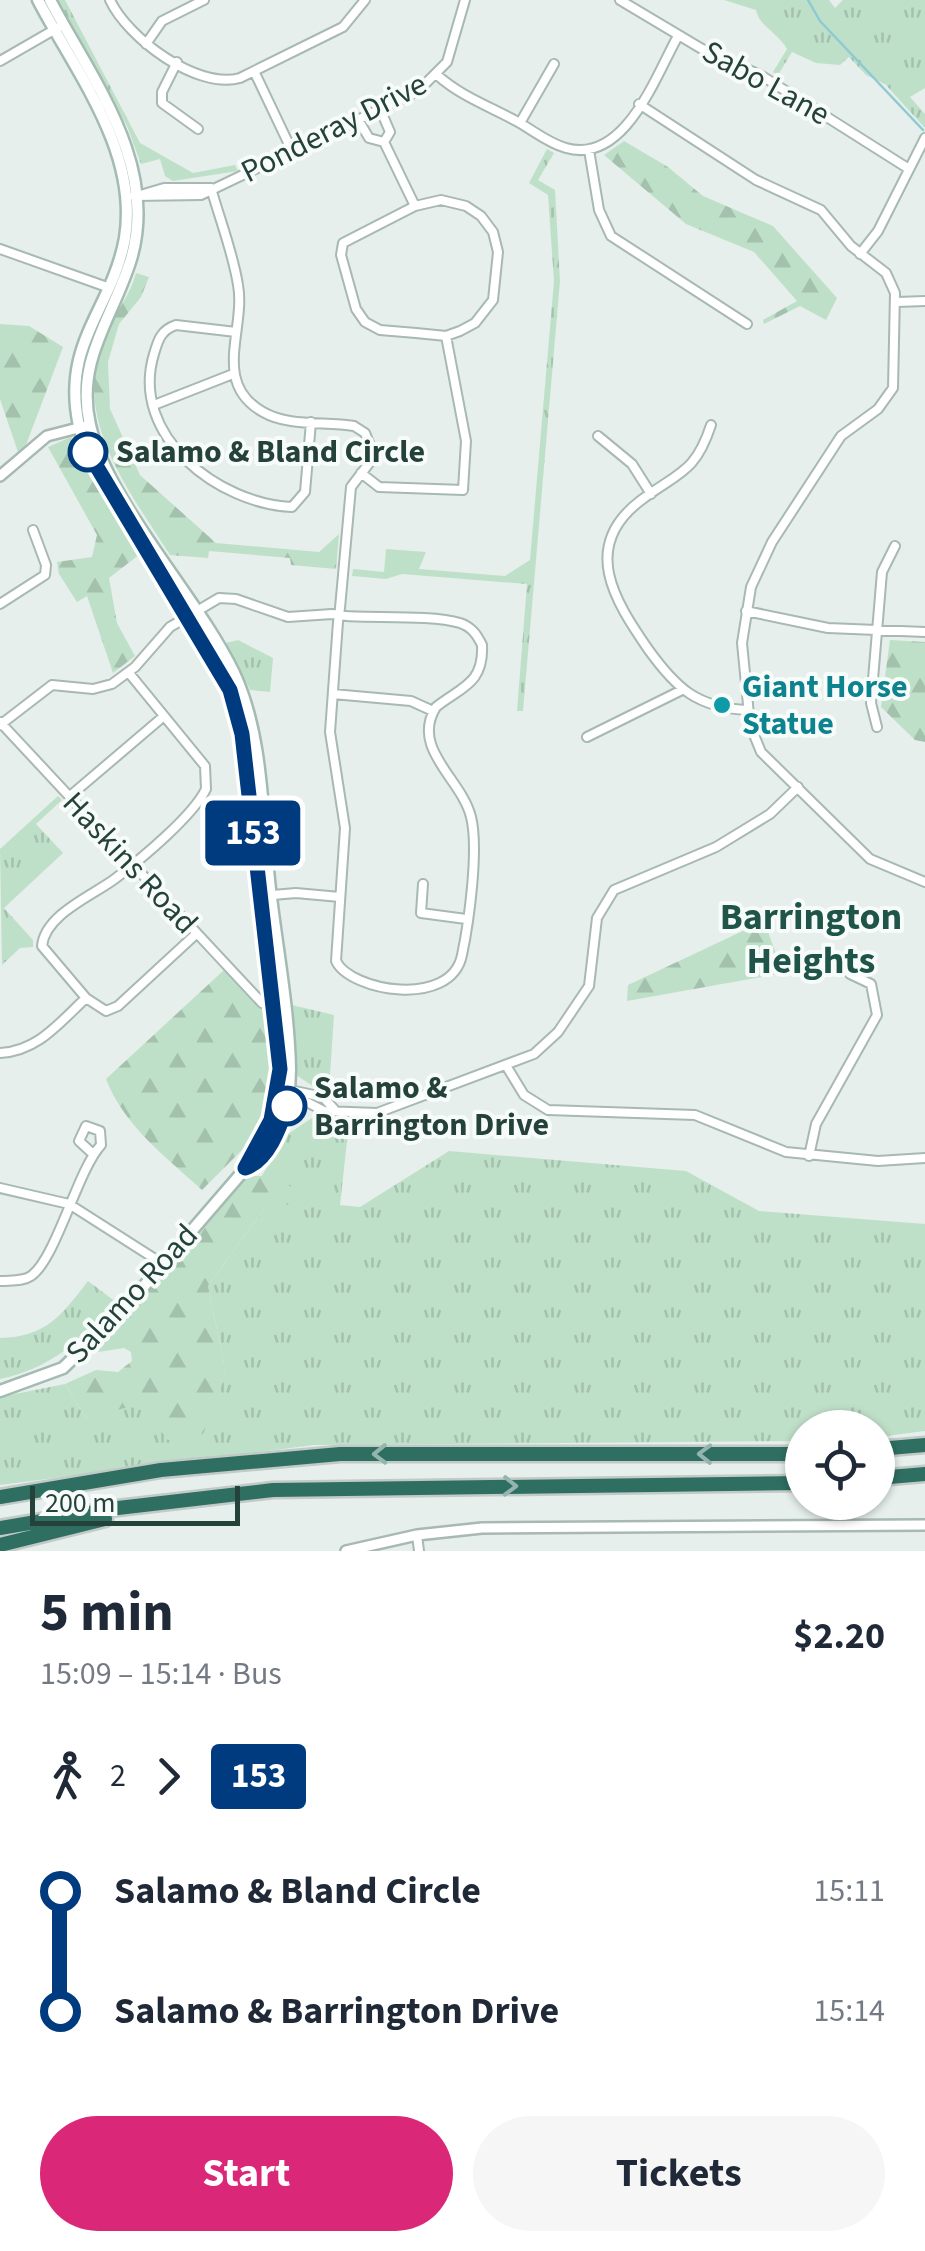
<!DOCTYPE html>
<meta charset="utf-8">
<style>
:root{--surface:#fff;--page:#f6f6f7;--text:#1f2937;--muted:#747a83;--accent:#db2777}
body{margin:0;font-family:"Source Sans 3",sans-serif;background:var(--page);color:var(--text);height:100vh;display:flex;flex-direction:column;font-size:38px;white-space:nowrap}
*{box-sizing:border-box;margin:0}
p{font-size:32px;color:var(--muted)}
.icon{flex:none;width:55px;height:55px;fill:none;stroke:currentColor;stroke-width:2;stroke-linecap:round;stroke-linejoin:round}
.map{position:relative;height:1551px;overflow:hidden}
.details{display:flex;flex-direction:column;background:var(--surface);flex:1}
.details>*{flex:none}
.badge{padding:0 20px;border-radius:8px;font-size:35px;line-height:65px}
.fabs{position:absolute;left:785px;top:1410px;display:grid;gap:20px}
.fabs a{display:grid;place-items:center;width:110px;height:110px;border-radius:50%;background:var(--surface);box-shadow:0 2px 8px #0004;font-size:50px}
.scale{position:absolute;left:30px;bottom:25px;width:210px;box-sizing:border-box;padding-left:10px;border:5px solid #24423a;border-top:0;font-size:28px;line-height:35px;white-space:nowrap;color:#24423a;-webkit-text-stroke:8px #f7fbf9;paint-order:stroke}
.map>.badge{position:absolute;translate:-50% -50%;box-shadow:0 0 0 5px #fff}
.legs{display:flex;align-items:center;gap:15px;height:110px;padding:0 40px;font-size:32px}
.legs p{margin-inline-start:auto}
.overview{display:flex;align-items:center;justify-content:space-between;height:170px;padding:0 40px}
h1{font-size:55px;font-weight:700;line-height:75px}
.cta{display:flex;gap:20px;margin-top:auto;padding:20px 40px}
.cta a{flex:1;height:115px;border-radius:60px;background:var(--accent);color:#fff;font-size:40px;font-weight:700;line-height:115px;text-align:center}
.cta a+a{background:var(--page);color:var(--text)}
ul{padding:0 40px;list-style:none}
li{display:flex;align-items:center;gap:35px;height:120px;font-size:38px}
li i{display:grid;place-items:center;width:15px;height:100%;margin:0 12px;background:currentColor}
li i::after{content:'';width:25px;height:25px;margin:-12px;border:8px solid;border-radius:50%;background:var(--surface)}
li p{margin-inline-start:auto}
li:first-child i{background:linear-gradient(#0000 50%,currentColor 0)}
li:last-child i{background:linear-gradient(currentColor 50%,#0000 0)}
.map>svg:first-child{display:block}
.grass{fill:url(#grass-tufts)}
.forest{fill:url(#forest-firs)}
.lines{fill:none;stroke-linecap:round;stroke-linejoin:round}
.stream{stroke:#8ec9d4;stroke-width:2.5}
.minor-casing{stroke:#a8b8b2;stroke-width:12}
.tertiary-casing{stroke:#a8b8b2;stroke-width:14}
.secondary-casing{stroke:#a4bbb3;stroke-width:15}
.motorway-casing{stroke:#c2cac8;stroke-width:19}
.minor{stroke:#fff;stroke-width:8}
.tertiary{stroke:#fff;stroke-width:9}
.secondary{stroke:#fff;stroke-width:10}
.motorway{stroke:#2f6f62;stroke-width:14}
.oneway{stroke:#93b5ae}
.line-1-casing{stroke:#fff;stroke-width:22}
.line-1{stroke:#003b80;stroke-width:15}
.stop-1-dot{fill:#fff;stroke:#003b80;stroke-width:5}
.culture-dot{fill:#0f9aa8;stroke:#f7fbf9;stroke-width:4}
.labels{text-anchor:middle;dominant-baseline:central;stroke-width:8;stroke-linejoin:round;paint-order:stroke}
.street-label{font-size:32px;fill:#24423a;stroke:#f7fbf9}
.stop-label{font-size:32px;font-weight:bold;fill:#24423a;stroke:#f7fbf9;text-anchor:start}
.culture-label{font-size:32px;font-weight:bold;fill:#0d838f;stroke:#f7fbf9;text-anchor:start}
.quarter-label{font-size:38px;font-weight:bold;fill:#1f5548;stroke:#f7fbf9}
</style>
<div class="map">
<svg width="925" height="1551" viewBox="0 0 925 1551">
<defs>
<pattern id="grass-tufts" width="24" height="20" patternUnits="userSpaceOnUse" patternTransform="scale(2.5)"><rect width="24" height="20" fill="#bfe0c8"/><path d="M3 7l-1-3M5 7V3M7 7l1-3M15 17l-1-3M17 17v-4M19 17l1-3" fill="none" stroke="#a4c1ad"/></pattern>
<pattern id="forest-firs" width="22" height="20" patternUnits="userSpaceOnUse" patternTransform="scale(2.5)"><rect width="22" height="20" fill="#bfe0c8"/><path d="M5 1l3.5 6h-7zM16 11l3.5 6h-7z" fill="#a4c1ad"/></pattern>
</defs>
<rect width="100%" height="100%" fill="#e6efeb"/>
<path class="grass" d="M58 0H65L140 143 193 173 235 165 238 171 173 181 165 176 160 159 141 164 127 126Z
M724 0H829L835 8 843 0H925V88L910 97 925 114V128L885 84 866 75 849 57 840 65 816 63 792 52 778 75 773 72 787 49C778 33 759 26 756 10Z
M547 149 554 153 538 180 555 190 560 281 523 711H517L527 584 402 574 386 579 352 576 353 569 384 572 386 549 426 552 419 569 505 576 530 560 554 281 548 195 529 183Z
M238 640 273 658 270 692 250 690 226 643Z
M58 796 62 800 36 824 63 853 4 908 33 940V947L20 948 2 965 0 849Z
M292 1005 334 1015 330 1075 319 1090 296 1075Z
M318 1114 349 1123 340 1205 360 1207 449 1151 686 1171 759 1211 925 1224V1431L878 1437V1428H802V1441L314 1445 0 1485V1397L65 1384 86 1418 226 1374 208 1286 265 1208 279 1176 261 1177 288 1134Z
M88 1281 116 1302C83 1339 50 1369 0 1379V1338C46 1337 62 1315 88 1281Z"/>
<path class="forest" d="M624 141 668 167 703 196 773 226 837 298 826 320 800 306 764 324 763 320 797 301 754 252 686 224 604 155Z
M136 273 149 277 141 297 119 324 108 362 110 409 140 475 216 543 319 552 339 534 336 569 291 565 290 558 209 551 208 558 170 555C131 493 77 427 99 349 107 322 129 300 136 273Z
M0 324 29 326 63 347 26 445 18 452 0 399Z
M71 437 140 554 109 578 117 623 135 656 113 673 87 596 77 602 59 574 57 562 92 557 97 535 48 447Z
M890 640 925 642V742L915 740 881 707Z
M764 921 783 973 627 1001 628 985Z
M224 970 259 1008 266 1009 272 1071 264 1128 202 1190C166 1157 124 1126 106 1079Z
M245 1176H279L295 1191 298 1203 265 1208 208 1286 226 1374 203 1434 168 1440 140 1404 86 1418 65 1384 96 1370 118 1372 132 1361 131 1352 124 1348 98 1352 96 1347Z"/>
<g class="lines">
<path class="stream" d="M808 0 820 21 923 130"/>
<g class="minor-casing">
<path id="minor" d="M110 0C127 37 196 90 240 78L343 27 365 0
M620 0 702 49 762 76 909 169
M146 44 162 21 204 0
M0 61 59 27
M177 62 162 92V103L198 129
M254 71 293 153
M437 75C462 97 489 106 518 122 534 131 548 143 566 148 625 165 656 75 678 36
M639 104 756 180 821 210 851 246 886 273 895 293 893 388 878 409 841 436 772 542 751 587 742 643 750 725 761 752 870 859 925 882
M359 121 369 138 384 142 390 132 381 111
M520 123 554 64
M384 142 415 206
M589 150 599 210 611 236 747 324
M134 196 201 195 418 91 447 62 465 0
M137 196 164 188H211
M441 200 466 206 481 216 493 232 498 252 493 300 475 323 460 331 446 336 416 333 380 330 365 322 356 309 341 255 343 243 415 206Z
M0 249 107 287
M860 254 878 231 925 138
M897 302 925 301
M236 332 176 325C161 330 158 340 154 354 129 436 219 504 292 507L305 492 311 422
M154 405 233 374
M711 425C695 474 678 472 640 501 580 547 615 601 648 649 676 688 697 708 748 710
M598 436 632 464 651 494
M361 473 379 487 463 490 466 441 446 336
M0 604 45 575 46 565 33 530
M746 611 828 628 925 632
M129 673 205 766 206 789C193 816 141 859 116 878 94 895 45 914 42 946L86 998 106 1011 118 1006 196 934
M333 694 411 701 433 711
M0 722 262 1003
M0 725 52 685 93 689 112 684 135 667 170 627 219 598 236 599 288 617 332 614 347 616C377 618 433 615 460 623 472 627 477 635 482 645 484 684 461 687 436 707 410 749 462 779 471 817 479 849 469 922 462 955 451 1009 350 991 336 961L345 828 330 732 338 622 340 608 351 487 370 462 372 450 365 433 354 426C325 421 289 427 263 412 211 383 246 329 238 285 233 253 220 220 211 188
M877 727 871 703 882 572 895 546
M587 737 680 691
M70 796 164 716
M423 884 421 913 466 919
M261 896 296 893 340 897
M0 1053C38 1051 59 1023 86 998
M507 1067 524 1095 548 1110 695 1115 786 1152 878 1161 925 1158
M295 1091 323 1097 334 1109
M298 1092 301 1099 324 1111 377 1113 534 1054 558 1032 589 986 597 918 614 890 716 847 770 814 798 787
M809 1156 816 1124 877 1015 871 984 850 974
M0 1188 69 1204 163 1264
M0 1281C11 1280 22 1282 31 1276 56 1259 78 1169 101 1145L100 1131 86 1126 79 1141 92 1153
M417 1535 419 1551"/>
</g>
<g class="tertiary-casing">
<path id="tertiary" d="M0 476 47 436 86 426
M346 1551 417 1535 482 1528 925 1525"/>
</g>
<g class="secondary-casing">
<path id="secondary" d="M50 0C92 80 159 164 131 259 113 318 75 360 90 425 108 504 197 596 234 673 264 737 262 819 270 889 277 949 289 1010 290 1070 290 1101 279 1157 245 1169
M0 1391 63 1368 126 1307 245 1169 271 1120 280 1075 241 734C222 657 174 593 131 527 111 496 88 464 79 426 61 342 112 310 125 238 139 151 76 73 38 0"/>
</g>
<g class="motorway-casing">
<path id="motorway" d="M878 1449 925 1445
M878 1478 925 1474
M0 1497 161 1470 340 1454H802
M0 1528 118 1508 273 1490 802 1483
M0 1545 105 1519"/>
</g>
<use href="#minor" class="minor"/>
<use href="#tertiary" class="tertiary"/>
<use href="#secondary" class="secondary"/>
<use href="#motorway" class="motorway"/>
</g>
<defs><path id="oneway-chevron" d="M-2-3.5L2.5 0L-2 3.5" fill="none" stroke-width="1.6" stroke-linecap="round" stroke-linejoin="round" transform="scale(2.5)"/></defs>
<g class="oneway">
<use href="#oneway-chevron" transform="translate(380 1454) rotate(179)"/>
<use href="#oneway-chevron" transform="translate(705 1454) rotate(-179)"/>
<use href="#oneway-chevron" transform="translate(510 1486) rotate(1)"/>
</g>
<g class="lines">
<g class="line-1-casing">
<path id="line-1" d="M88 452 230 690 242 734 280 1069 271 1120 245 1168C268 1161 280 1127 287 1106"/>
</g>
<use href="#line-1" class="line-1"/>
</g>
<g class="stop-1-dot">
<circle cx="88" cy="452" r="18"/>
<circle cx="287" cy="1106" r="18"/>
</g>
<circle class="culture-dot" cx="722" cy="705" r="10"/>
<g class="labels">
<g class="street-label">
<text transform="translate(766 83) rotate(29)">Sabo Lane</text>
<text transform="translate(334 128) rotate(-27)">Ponderay Drive</text>
<text transform="translate(130 863) rotate(47)">Haskins Road</text>
<text transform="translate(132 1294) rotate(-47)">Salamo Road</text>
</g>
<g class="stop-label">
<text x="116" y="452">Salamo &amp; Bland Circle</text>
<text x="314" y="1088">Salamo &amp;<tspan x="314" dy="37">Barrington Drive</tspan></text>
</g>
<g class="culture-label">
<text x="742" y="687">Giant Horse<tspan x="742" dy="37">Statue</tspan></text>
</g>
<g class="quarter-label">
<text x="811" y="917">Barrington<tspan x="811" dy="44">Heights</tspan></text>
</g>
</g>
</svg>
<div class="fabs">
<a><svg class="icon" aria-label="locate" viewBox="0 0 24 24"><circle cx="12" cy="12" r="6"/><path d="M12 2v4M12 18v4M2 12h4M18 12h4"/></svg></a>
</div>
<div class="scale">200 m</div>
<b class="badge" style="left:253px;top:833px;background:#003b80;color:#fff">153</b>
</div>
<section class="details">
<div class="overview"><div><h1>5 min</h1><p>15:09 – 15:14 · Bus</p></div><b>$2.20</b></div>
<div class="legs"><svg class="icon" aria-label="walk" viewBox="0 0 24 24"><circle cx="13" cy="4" r="2"/><path d="M13 8l-2 6 4 7M11 14l-3 7M7 12l3-4h3l4 4"/></svg>2<svg class="icon" aria-label="forward" viewBox="0 0 24 24"><path d="M9 5l7 7-7 7"/></svg><b class="badge" style="background:#003b80;color:#fff">153</b></div>
<ul>
<li><i style="color:#003b80"></i><b>Salamo &amp; Bland Circle</b><p>15:11</p></li>
<li><i style="color:#003b80"></i><b>Salamo &amp; Barrington Drive</b><p>15:14</p></li>
</ul>
<div class="cta"><a>Start</a><a>Tickets</a></div>
</section>
